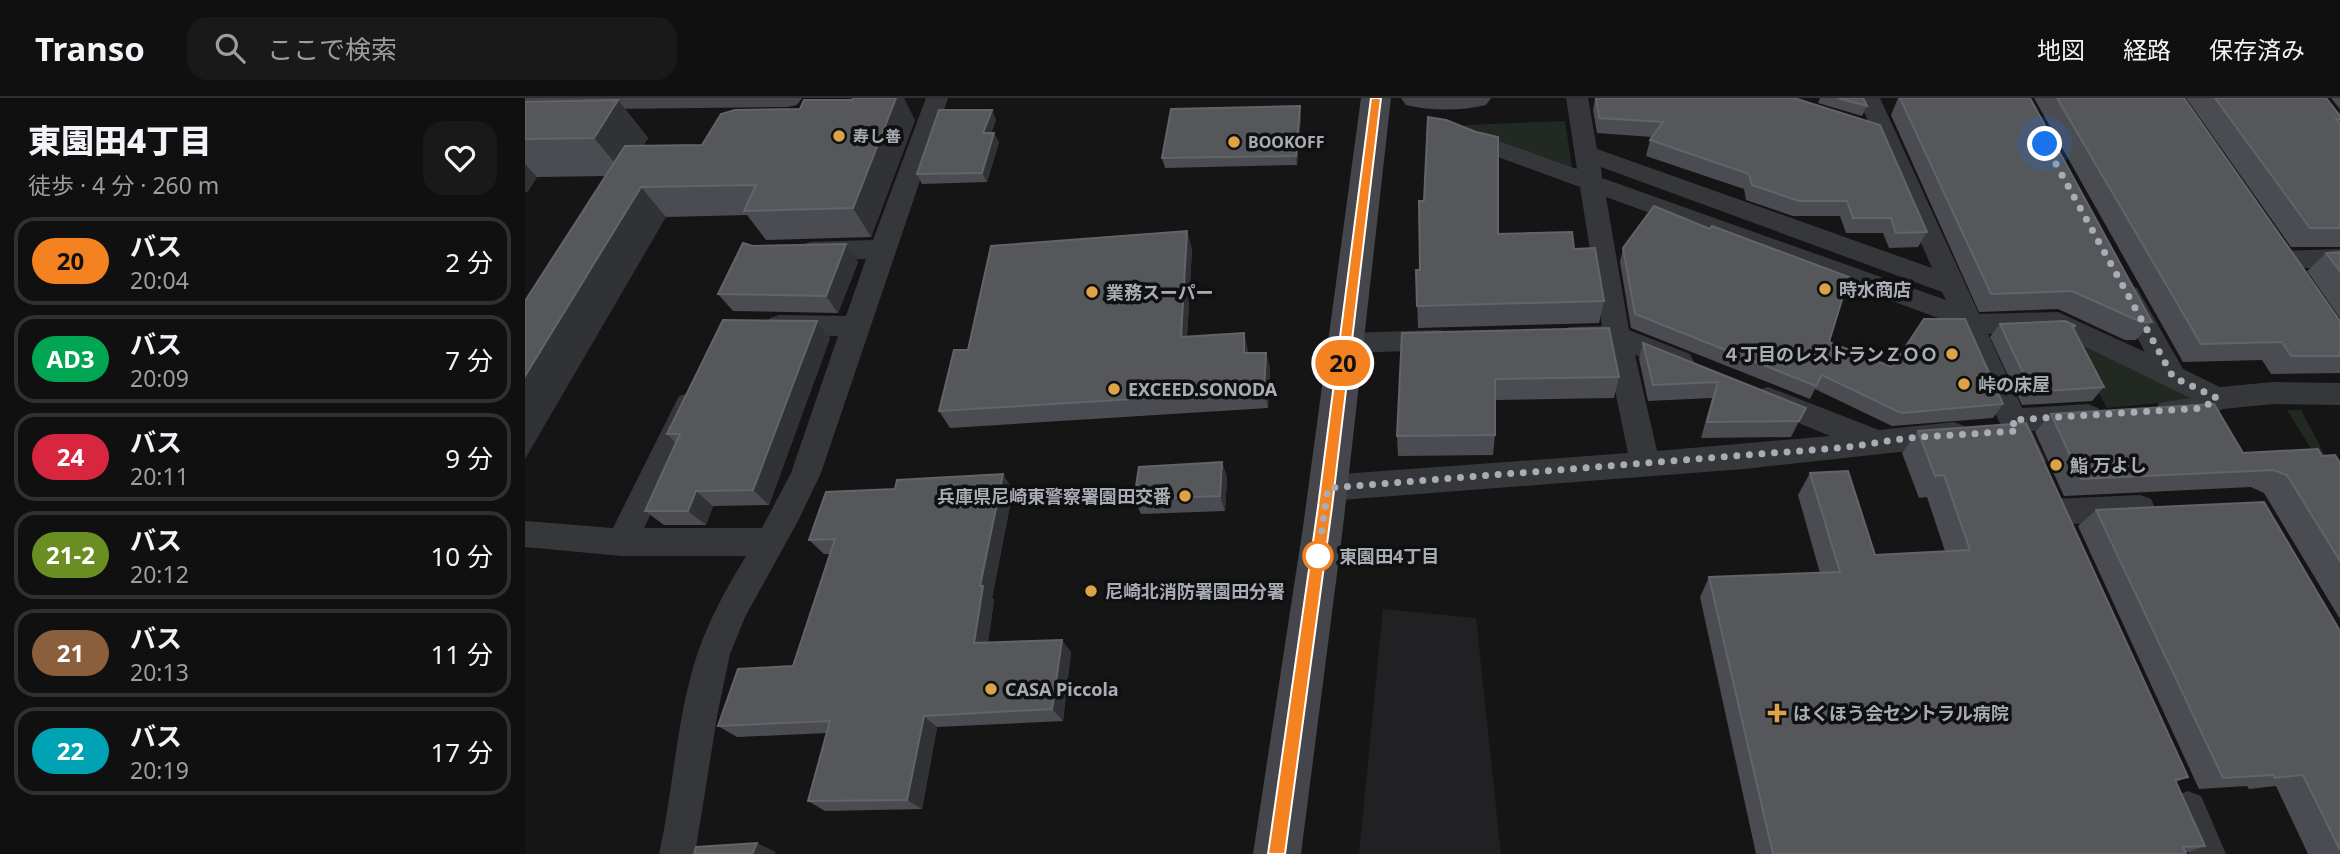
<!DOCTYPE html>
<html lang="ja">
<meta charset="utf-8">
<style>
:root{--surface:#101010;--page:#191919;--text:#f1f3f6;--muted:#9c9d9f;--line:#303030}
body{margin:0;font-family:"Noto Sans","Noto Sans JP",sans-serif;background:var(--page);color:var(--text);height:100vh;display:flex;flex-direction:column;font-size:26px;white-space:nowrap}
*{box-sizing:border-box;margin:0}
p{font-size:23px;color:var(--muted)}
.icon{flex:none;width:38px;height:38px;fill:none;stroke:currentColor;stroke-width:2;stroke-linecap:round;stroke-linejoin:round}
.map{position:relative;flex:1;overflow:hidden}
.details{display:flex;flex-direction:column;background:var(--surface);width:525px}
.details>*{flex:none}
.badge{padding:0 14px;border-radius:23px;font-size:24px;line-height:46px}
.you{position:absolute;width:35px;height:35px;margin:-18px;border:5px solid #fff;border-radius:50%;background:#1a73e8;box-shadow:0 0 0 10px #1a73e833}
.map>.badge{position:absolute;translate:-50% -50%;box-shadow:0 0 0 4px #fff}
.round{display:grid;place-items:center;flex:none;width:74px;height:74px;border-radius:21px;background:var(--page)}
.summary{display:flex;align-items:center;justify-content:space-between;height:119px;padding:0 28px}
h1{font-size:33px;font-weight:800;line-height:52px}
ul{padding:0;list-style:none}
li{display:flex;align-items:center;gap:21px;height:88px;margin:0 14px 10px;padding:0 14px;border:4px solid var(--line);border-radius:21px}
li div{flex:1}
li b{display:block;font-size:26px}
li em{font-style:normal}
li .badge{min-width:77px;font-weight:700;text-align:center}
header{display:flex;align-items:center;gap:42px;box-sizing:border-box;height:98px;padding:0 35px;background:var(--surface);border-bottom:2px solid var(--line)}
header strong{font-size:33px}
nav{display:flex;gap:38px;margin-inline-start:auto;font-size:24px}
.search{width:490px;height:63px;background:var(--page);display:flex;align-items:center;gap:18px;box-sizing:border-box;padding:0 24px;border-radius:21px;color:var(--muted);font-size:26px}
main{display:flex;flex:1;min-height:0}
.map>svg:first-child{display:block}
.built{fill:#212123}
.green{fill:#222822}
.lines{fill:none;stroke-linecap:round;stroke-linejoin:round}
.street{fill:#36373b;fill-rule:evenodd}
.secondary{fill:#45464b;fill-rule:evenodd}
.wall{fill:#4b4c51}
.shaded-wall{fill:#313235}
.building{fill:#55575b;stroke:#626469;stroke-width:2}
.line{fill:#f58220;stroke:#fff;stroke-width:2}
.walk{stroke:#a8adb5;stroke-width:7;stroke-dasharray:0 12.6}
.poi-dot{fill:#dca347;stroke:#101011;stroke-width:2.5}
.stop-dot{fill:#fff;stroke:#f58220;stroke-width:3.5}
.labels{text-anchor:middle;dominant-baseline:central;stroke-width:7;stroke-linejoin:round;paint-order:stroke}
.far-poi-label{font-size:16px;font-weight:bold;fill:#a8adb5;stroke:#101011;text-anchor:start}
.poi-label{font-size:18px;font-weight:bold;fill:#a8adb5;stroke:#101011;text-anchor:start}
.stop-label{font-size:18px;font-weight:bold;fill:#a8adb5;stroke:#101011;text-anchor:start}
</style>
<header>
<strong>Transo</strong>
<div class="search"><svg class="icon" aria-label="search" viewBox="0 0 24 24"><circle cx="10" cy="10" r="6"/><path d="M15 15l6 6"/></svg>ここで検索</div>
<nav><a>地図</a><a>経路</a><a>保存済み</a></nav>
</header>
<main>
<section class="details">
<div class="summary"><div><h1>東園田4丁目</h1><p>徒歩 · 4 分 · 260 m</p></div><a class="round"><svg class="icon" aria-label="heart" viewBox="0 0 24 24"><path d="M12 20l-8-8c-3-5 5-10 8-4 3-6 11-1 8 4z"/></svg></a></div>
<ul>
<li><span class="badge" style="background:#f58220;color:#111">20</span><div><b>バス</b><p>20:04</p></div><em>2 分</em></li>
<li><span class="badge" style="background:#00a651;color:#fff">AD3</span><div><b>バス</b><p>20:09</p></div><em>7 分</em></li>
<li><span class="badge" style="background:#d7263d;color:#fff">24</span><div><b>バス</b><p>20:11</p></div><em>9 分</em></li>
<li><span class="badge" style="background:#6b8e23;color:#fff">21-2</span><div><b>バス</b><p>20:12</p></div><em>10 分</em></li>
<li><span class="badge" style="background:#8b5e3c;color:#fff">21</span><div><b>バス</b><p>20:13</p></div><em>11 分</em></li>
<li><span class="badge" style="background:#00a3b4;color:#fff">22</span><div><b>バス</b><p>20:19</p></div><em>17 分</em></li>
</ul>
</section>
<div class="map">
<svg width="1815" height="756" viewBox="0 0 1815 756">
<rect width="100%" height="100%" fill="#151516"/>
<path class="built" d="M858 511 951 520 976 756H834Z"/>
<path class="green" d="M1040 23 1047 69 942 33 939 27Z
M1545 240 1678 301 1582 310Z
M1762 312H1776L1802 361 1815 362V397Z"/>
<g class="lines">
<path class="street" d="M401 0H423L296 375 273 423 220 519 205 556 193 613 170 756H134C149 690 151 619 173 554 185 520 202 489 221 458H97L0 449V423L88 430 154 298 164 295 174 298 178 306 119 430H237L266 375 313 238 254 237 245 234 241 227 245 220 254 217 321 218 341 161 285 162 276 159 272 153 276 147 285 144 348 142Z
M1041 0H1063L1072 51 1407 170 1333 0H1355L1454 216 1533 214 1620 254 1590 197 1594 190 1603 187 1612 190 1658 271 1695 289 1748 284 1815 285V307L1748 306 1698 311 1678 321 1644 324 1634 321 1630 313 1634 305 1665 300 1530 234 1463 236 1497 310 1563 306 1573 310 1577 318 1573 326 1563 330 1507 333 1521 363 1516 372 1506 375 1496 372 1430 226 1081 99 1104 232 1165 256 1169 264 1165 272 1155 275 1110 257 1132 353 1305 338 1233 308 1229 300 1233 292 1243 289 1354 332 1429 324 1439 328 1443 336 1439 344 1429 348 1219 371 803 403 792 399 788 390 792 381 803 377 1103 355 1081 249H1045L1035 246 1031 239 1035 232 1045 229 1077 228 1055 89 929 43 925 38 929 33 937 30 1052 71ZM1076 69 1417 194 1421 202 1077 80Z
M1815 151V169L1757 171 1748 169 1744 162 1748 155 1757 153Z
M915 232 925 235 929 242 925 249 915 252 821 255 811 252 807 245 811 238 821 235Z
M1615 397 1626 401 1630 410 1626 419 1615 423 1528 427 1517 423 1513 414 1517 405 1528 401Z
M1663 693 1676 698 1701 756H1664L1645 711 1650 698Z"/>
<path class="secondary" d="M0 0H277L272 7 262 9 0 12Z
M836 0H866L818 429 776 756H728L778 429Z
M876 0H966L961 7C936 13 906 13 881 7Z"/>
</g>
<path class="wall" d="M1070 0H1269L1402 134 1393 149 1364 150 1358 135H1321L1315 118H1268L1221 102 1219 91 1121 58 1125 42 1127 39 1072 35 1068 12Z
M1295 0H1338L1342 8 1337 18 1293 5Z
M1373 0H1505L1627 224 1611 242H1600L1533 211 1454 214 1366 17Z
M1509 0H1659L1815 223V275L1746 276 1737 262 1658 264Z
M1661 0H1801L1815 18V23L1814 25 1815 26V149H1766Z
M1806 0H1815V11Z
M93 2 123 40 118 48 177 47 390 22 346 139 241 142 222 117 141 119 81 78 12 79 3 93 0 94V4Z
M467 12 471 22 466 35 474 44 462 84 397 86 392 76Z
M776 18 772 67 640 70 637 60Z
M973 136 1049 151 1079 203 1074 225 893 230 891 172H895Z
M228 148 333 164 313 215 208 213 193 196Z
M1098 150 1304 244 1367 269 1478 306 1468 320 1367 328 1290 291 1285 301 1106 230 1095 164Z
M667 151 662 239 719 235 723 255H741L745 271 743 310 425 330 414 313 443 252Z
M1815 154V220L1782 173 1801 155Z
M292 223 305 240 244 407 188 408 181 427H139L120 413 151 345 142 336Z
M1475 226 1551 228 1548 231 1579 289 1567 303 1497 307 1465 239Z
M877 235 1094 279 1089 300 970 302V337L968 357 873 358 872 338Z
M1118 245 1281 310 1266 339 1176 340 1187 300 1123 303 1114 261Z
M1526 316 1718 355 1797 358 1815 365V521L1739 395 1726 389 1539 398 1510 334Z
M1393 333 1663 679 1651 684 1680 748 1661 755V756H1231L1175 499 1184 479 1295 475 1273 397 1285 375 1350 457 1420 453 1402 399 1394 400 1377 355Z
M697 364 702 380 700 413 616 416 609 401Z
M488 392 467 500 469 502 463 544 546 554 538 623 412 629 397 711 300 713 283 703 302 635 212 639 193 628 268 568 305 456H299L284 442Z
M1571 412 1815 533V756H1783L1751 688 1724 691 1722 688 1674 691 1553 428Z"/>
<path class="shaded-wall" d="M371 0H379L390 22 346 139 328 110Z
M93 2 123 40 100 77 69 40Z
M775 8 776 18 772 67 771 58Z
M467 12 471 22 463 45 458 35Z
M469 35 474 44 462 84 457 75Z
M0 66 12 79 3 93 0 94Z
M116 89 141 119 0 361V278Z
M662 133 667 151 661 256 656 239Z
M321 146 333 164 313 215 301 198Z
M292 223 305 240 244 407 228 392Z
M719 235 723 252 724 272 719 255Z
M741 255 745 271 743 310 739 293Z
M697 364 702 380 700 413 695 398Z
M478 376 488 392 467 500 469 502 461 558 449 545 455 488Z
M171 393 188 408 181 427 163 413Z
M537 542 546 554 538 623 527 611Z
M399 618 412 629 397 711 382 702Z
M232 745 251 754 250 756H227Z"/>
<path class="building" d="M328 0H371L328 110 219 113 231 87 116 89 0 278V203L100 48 177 47 196 16 210 12 275 11 279 2H327Z
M1071 0H1269L1355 27 1402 134 1371 135 1366 120H1328L1322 103H1274L1227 87 1224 76 1125 42 1138 24 1074 20Z
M1313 0H1338L1342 8Z
M1375 0H1505L1627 224H1616L1547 193 1466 196Z
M1532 0H1659L1815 223V258H1766L1757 244 1676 246Z
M1690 0H1801L1815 18V21H1811L1815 26V130H1785Z
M93 2 69 40 0 41V4Z
M775 8 771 58 637 60 646 11Z
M414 12H467L458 35H469L457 75 392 76Z
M903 19 921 22 951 34 973 39V136L1047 134 1049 151 1070 150 1079 203 892 208 891 172H895L894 103H899Z
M1129 108 1185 131 1187 128 1324 179 1304 244 1367 269 1399 221H1440L1478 306 1376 315 1297 277 1291 288 1110 216 1098 150Z
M662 133 656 239 719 235V255H741L739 293 414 313 429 252H443L466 148Z
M218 145 228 148 321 146 301 198 193 196Z
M1815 154V173L1801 155Z
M198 222 292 223 228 392 171 393 163 413H120L155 336H142Z
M1540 223 1551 228H1547L1579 289 1507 294 1475 226Z
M1084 230 1094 279 970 281V337L872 338 877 235Z
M1118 245 1281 310 1274 323 1182 324 1193 284 1128 287Z
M1689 306 1718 355 1793 351 1797 358 1810 357 1815 365V463L1762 377 1748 372 1556 381 1526 316Z
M1501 325 1663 679 1650 682 1680 748 1658 749 1661 756H1248L1184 479 1315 474 1285 375 1323 373 1350 457 1445 452 1419 377 1410 378 1393 333Z
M697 364 695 398 609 401 614 369Z
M478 376 455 488H458L449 545 537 542 527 611 399 618 382 702 283 703 305 623 193 628 213 571 268 568 310 441 284 442 301 394 370 391 372 382Z
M1739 404 1815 533V752L1778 677 1750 680 1748 677 1698 680 1571 412Z
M232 745 227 756H169L171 749Z"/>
<path class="line" d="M846 0H856L807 409 760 756H743L793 409Z"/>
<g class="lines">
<path class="walk" d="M793 458 803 390 1324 349 1382 340 1492 333 1487 322 1678 310 1692 300 1648 279 1520 46"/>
</g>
<g class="poi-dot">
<circle cx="314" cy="38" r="7"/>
<circle cx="709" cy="44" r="7"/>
<circle cx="1300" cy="191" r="7"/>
<circle cx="567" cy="194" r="7"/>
<circle cx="1427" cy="256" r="7"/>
<circle cx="1439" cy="286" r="7"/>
<circle cx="589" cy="291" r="7"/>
<circle cx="1531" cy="367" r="7"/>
<circle cx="660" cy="398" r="7"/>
<circle cx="566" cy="493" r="7"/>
<circle cx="466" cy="591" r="7"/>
<path d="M1248.5 604.5h7v7h7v7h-7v7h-7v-7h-7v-7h7z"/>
</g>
<circle class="stop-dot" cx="793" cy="458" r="14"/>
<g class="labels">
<g class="far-poi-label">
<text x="328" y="38">寿し善</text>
<text x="723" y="44">BOOKOFF</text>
</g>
<g class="poi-label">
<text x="1314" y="191">時水商店</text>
<text x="581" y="194">業務スーパー</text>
<text x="1413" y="256" text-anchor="end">４丁目のレストランＺＯＯ</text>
<text x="1453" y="286">峠の床屋</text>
<text x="603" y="291">EXCEED.SONODA</text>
<text x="1545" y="367">鮨 万よし</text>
<text x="646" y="398" text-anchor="end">兵庫県尼崎東警察署園田交番</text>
<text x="580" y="493">尼崎北消防署園田分署</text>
<text x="480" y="591">CASA Piccola</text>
<text x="1268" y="615">はくほう会セントラル病院</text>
</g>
<g class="stop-label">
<text x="814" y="458">東園田4丁目</text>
</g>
</g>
</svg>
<div class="you" style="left:1520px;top:46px"></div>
<b class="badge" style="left:818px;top:265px;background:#f58220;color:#111">20</b>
</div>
</main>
